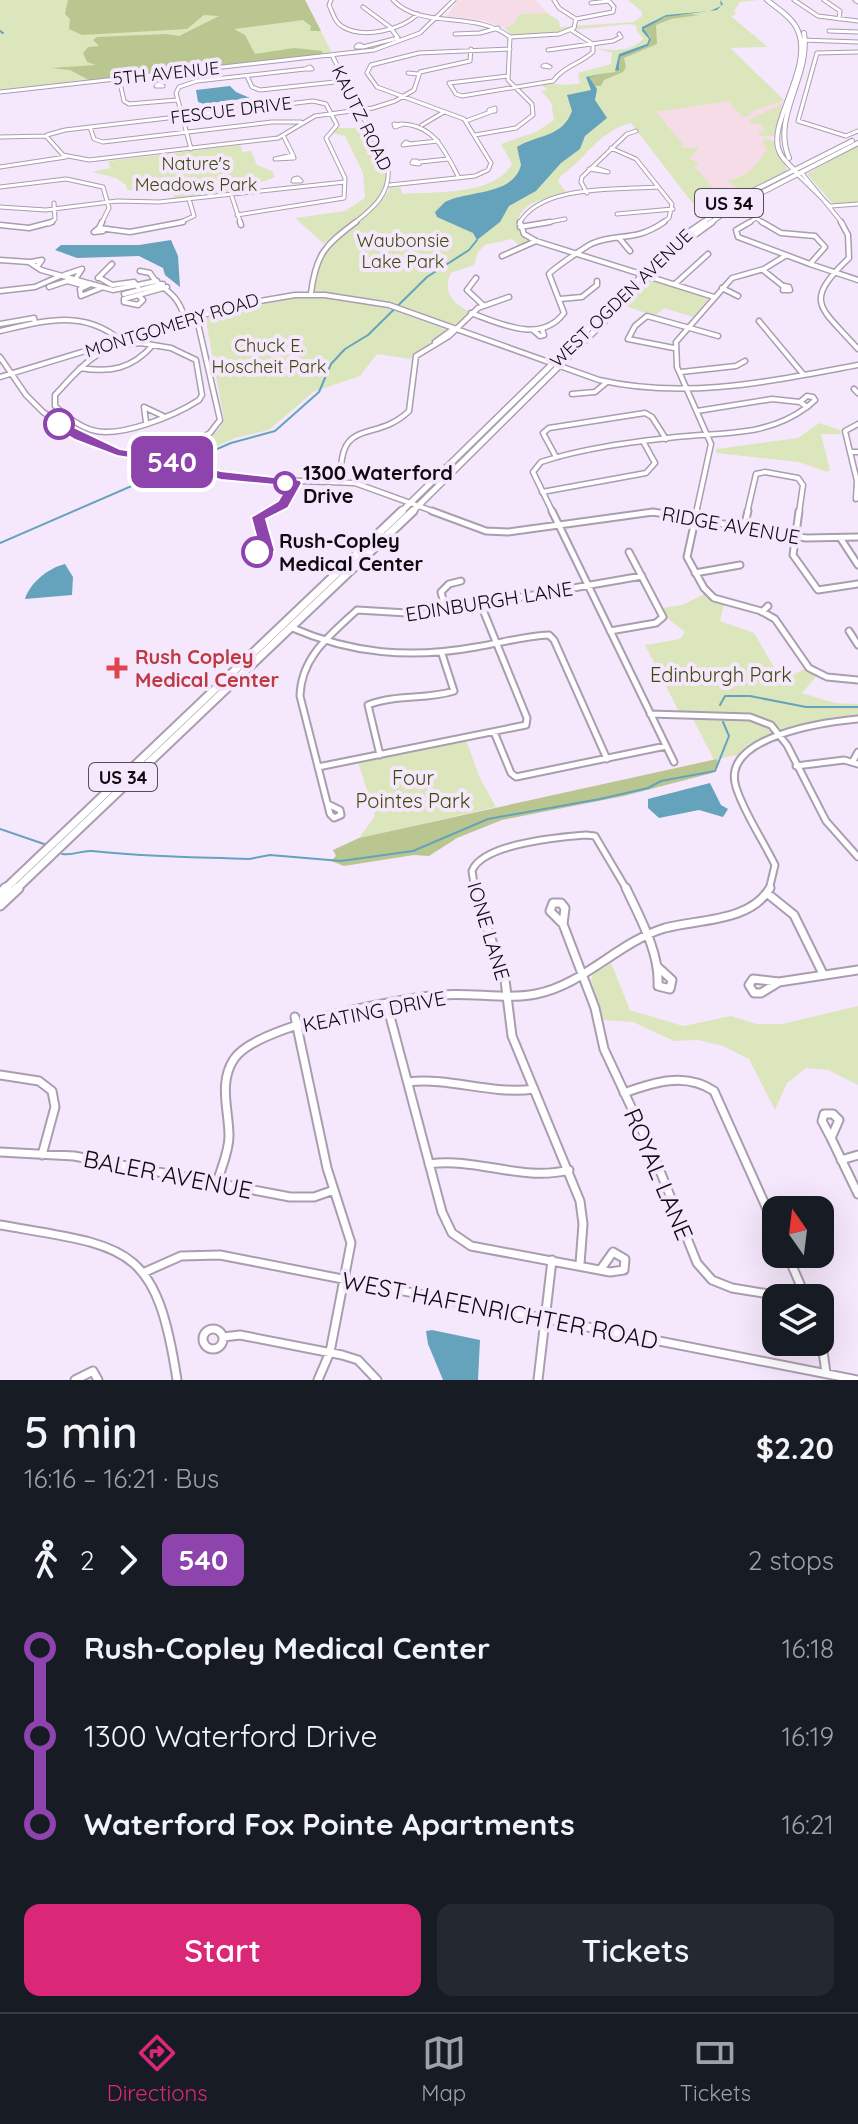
<!DOCTYPE html>
<meta charset="utf-8">
<style>
:root{--surface:#171b24;--page:#242831;--text:#f1f3f6;--muted:#9ea1a6;--line:#363941;--accent:#db2777}
body{margin:0;font-family:Quicksand,sans-serif;background:var(--page);color:var(--text);height:100vh;display:flex;flex-direction:column;font-size:30px;white-space:nowrap}
*{box-sizing:border-box;margin:0}
p{font-size:26px;color:var(--muted)}
.icon{flex:none;width:44px;height:44px;fill:none;stroke:currentColor;stroke-width:2;stroke-linecap:round;stroke-linejoin:round}
.map{position:relative;height:1380px;overflow:hidden}
.sheet{display:flex;flex-direction:column;background:var(--surface);flex:1}
.sheet>*{flex:none}
.badge{padding:0 16px;border-radius:12px;font-size:28px;line-height:52px}
.needle{width:52px;rotate:346deg}
.tools{position:absolute;left:762px;top:1196px;display:grid;gap:16px}
.tools a{display:grid;place-items:center;width:72px;height:72px;border-radius:16px;background:var(--surface);box-shadow:0 8px 32px #0002;font-size:40px}
.map>.badge{position:absolute;translate:-50% -50%;box-shadow:0 0 0 4px #fff}
.legs{display:flex;align-items:center;gap:12px;height:88px;padding:0 24px;font-size:26px}
.legs p{margin-inline-start:auto}
.headline{display:flex;align-items:center;justify-content:space-between;height:136px;padding:0 24px}
h1{font-size:44px;font-weight:600;line-height:60px}
.cta{display:flex;gap:16px;margin-top:auto;padding:16px 24px}
.cta a{flex:1;height:92px;border-radius:16px;background:var(--accent);color:#fff;font-size:32px;font-weight:600;line-height:92px;text-align:center}
.cta a+a{background:var(--page);color:var(--text)}
ul{padding:0 24px;list-style:none}
li{display:flex;align-items:center;gap:28px;height:88px;font-size:30px}
li i{display:grid;place-items:center;width:12px;height:100%;margin:0 10px;background:currentColor}
li i::after{content:'';width:20px;height:20px;margin:-10px;border:6px solid;border-radius:50%;background:var(--surface)}
li p{margin-inline-start:auto}
li:first-child i{background:linear-gradient(#0000 50%,currentColor 0)}
li:last-child i{background:linear-gradient(currentColor 50%,#0000 0)}
.tab-bar{display:flex;justify-content:space-around;align-items:center;height:112px;border-top:2px solid var(--line);background:var(--surface);font-size:22px;color:var(--muted)}
.tab-bar a{display:grid;justify-items:center;gap:4px}
.tab-bar .on{color:var(--accent)}
.map>svg:first-child{display:block}
.education{fill:#f5dce7}
.green{fill:#dce6bd}
.forest{fill:#b9c690}
.water{fill:#65a3bc}
.lines{fill:none;stroke-linecap:round;stroke-linejoin:round}
.stream{stroke:#65a3bc;stroke-width:2}
.minor-far3-casing{stroke:#aa9db0;stroke-width:5}
.minor-far2-casing{stroke:#aa9db0;stroke-width:7}
.minor-far1-casing{stroke:#aa9db0;stroke-width:9}
.minor-casing{stroke:#aa9db0;stroke-width:11}
.major-far3-casing{stroke:#aa9db0;stroke-width:6}
.major-far2-casing{stroke:#aa9db0;stroke-width:8}
.major-far1-casing{stroke:#aa9db0;stroke-width:11}
.major-casing{stroke:#aa9db0;stroke-width:13}
.minor-far3{stroke:#fff;stroke-width:3}
.minor-far2{stroke:#fff;stroke-width:4}
.minor-far1{stroke:#fff;stroke-width:5}
.minor{stroke:#fff;stroke-width:7}
.major-far3{stroke:#fff;stroke-width:4}
.major-far2{stroke:#fff;stroke-width:5}
.major-far1{stroke:#fff;stroke-width:7}
.major{stroke:#fff;stroke-width:9}
.line-1{fill:#8e44ad;stroke:#fff;stroke-width:2}
.stop-1-dot{fill:#fff;stroke:#8e44ad;stroke-width:4}
.health-dot{fill:#e0444e;stroke:#f6e8fc;stroke-width:3}
.labels{text-anchor:middle;dominant-baseline:central;stroke-width:8;stroke-linejoin:round;paint-order:stroke}
.far-street-label{font-size:18px;fill:#0f0a11;stroke:#f6e8fc}
.far-park-label{font-size:18px;fill:#3f490b;stroke:#f6e8fc}
.shield{fill:#f6e8fc;stroke:#544d58;stroke-width:2}
.shield-label{font-size:18px;font-weight:bold;fill:#0f0a11}
.stop-label{font-size:20px;font-weight:bold;fill:#0f0a11;stroke:#f6e8fc;text-anchor:start}
.street-label{font-size:20px;fill:#0f0a11;stroke:#f6e8fc}
.health-label{font-size:20px;font-weight:bold;fill:#be3a42;stroke:#f6e8fc;text-anchor:start}
.park-label{font-size:20px;fill:#3f490b;stroke:#f6e8fc}
.near-street-label{font-size:24px;fill:#0f0a11;stroke:#f6e8fc}
</style>
<div class="map">
<svg width="858" height="1380" viewBox="0 0 858 1380">
<rect width="100%" height="100%" fill="#f6e8fc"/>
<path class="education" d="M458 0H536L547 13 519 14 514 24 505 28 483 20 447 16Z
M734 52 784 100 772 139 775 151 787 170 704 218 631 123Z"/>
<path class="green" d="M0 0H305L332 53 0 91Z
M628 0H759L740 2 734 11 737 14 731 16 768 47 730 48 784 100 747 113 755 114 743 117 728 101 656 112 683 144 681 147 699 148 690 159 699 163 694 166 719 195 706 202 705 206 712 213 704 218 631 123C596 133 588 157 561 176L558 181 568 195C549 197 514 202 518 228L532 241 522 248 512 239 485 245 478 252 474 265 451 273C442 293 453 303 470 312L454 326 387 301 315 291C307 240 369 225 390 188L400 187 403 194C436 191 494 196 512 164L501 144 536 132 554 120 551 102 541 91 547 90 542 85C556 82 566 87 580 83L578 73 611 64 612 53 595 48C612 51 632 52 643 39L636 30 637 26 630 24 513 36 505 28 514 24 519 14 547 13 559 21 560 27 634 22 642 16V12Z
M782 104 774 136H760L758 132 765 131 760 123 752 124 748 120Z
M338 128H365C372 143 384 160 386 175 390 200 341 229 324 244L295 218 345 211 365 198 363 173 345 136 332 133Z
M765 139 774 141 775 151 787 168 785 173 716 209 711 208V201L735 191 736 187 727 180C749 177 756 165 767 150L762 142Z
M240 145 243 152 251 151 257 165 272 171 275 177 262 182H234L236 191 174 198 172 190H127L126 185 116 178 92 172 110 168 109 161Z
M858 145V202L834 205 807 174Z
M652 281 709 298 693 317 664 308 655 316 625 306Z
M321 295 378 304 446 330 410 359 377 354 360 376 313 392 269 430 235 438 184 461 172 458 171 454C188 441 217 443 224 419L205 316C243 302 281 296 321 295Z
M819 423 840 430 841 434H821L830 470 827 472 799 462 716 453V449L798 438Z
M705 594 724 605 720 621 754 633 775 669 785 679 804 669 816 677 802 693 835 703 858 704V717L827 720 762 738 747 745 737 755 714 760 690 713 679 712 645 645 680 639 685 632 666 617 663 608 682 605Z
M466 740 480 778 496 807 359 838 375 816 358 762Z
M611 963 630 1010 683 1026 731 1016 756 1024H782L858 1006V1085L828 1070 806 1068 787 1083 775 1110 749 1059 723 1046 698 1040 674 1041 633 1022 604 1020 591 980 593 974Z"/>
<path class="forest" d="M68 0H305L321 31H310L311 26 303 20 234 29 245 35 255 54 294 48 323 51 321 55 89 80 70 70 51 68 96 65 87 62 83 53 88 47 99 46 93 40 97 37 166 34 179 36 219 16 204 15 187 29 82 35 69 29 70 19 65 14Z
M690 14 699 15 671 19 656 25 657 44 624 58 626 67 623 72 604 80 601 86H595L589 77 592 76 615 72 620 67V57L648 46 651 37 644 31C654 17 673 15 690 14Z
M717 759 718 764 712 773 624 796 502 820 457 838 429 856 414 855 344 866 331 861 336 856 333 850 359 838Z"/>
<path class="water" d="M720 0 723 4 717 10 665 17 644 29 651 39 648 46 620 57 619 70 589 77 597 89 595 100 607 118 585 136 580 149 561 163 536 191 509 206 500 222 477 240 473 233 437 217 435 212 445 202C468 190 513 196 521 165L517 147C538 134 562 138 572 111L567 95 591 90 586 77 615 71 619 54 647 44 649 39 642 31V27L666 15 710 11 721 6Z
M230 86 236 92 250 98 204 104 198 102 196 90Z
M171 240 178 256 180 287 165 275 163 268 139 256 77 258 55 250 61 245H139Z
M65 564 73 577 72 595 25 599C30 583 48 568 65 564Z
M710 783 721 805 728 809 723 817 699 810 659 818 648 808V799Z
M432 1330 480 1340 478 1380H443L428 1344 426 1331Z"/>
<g class="lines">
<path class="stream" d="M0 31 3 33
M0 543 231 443 275 431 319 392 331 364 345 349 368 335 427 277 469 250 477 240
M720 705 725 696H750L806 707H858
M0 829 44 844
M62 854C74 856 81 850 92 851 144 857 196 857 249 859L270 855 341 861 413 851 488 819 600 799 648 788 661 781 715 771 729 736 723 722"/>
<g class="minor-far3-casing">
<path id="minor-far3" d="M331 0 329 5C333 13 335 23 343 27 364 39 401 30 418 14
M393 0C421 30 475 10 510 37L508 80 532 104 533 115 516 128 475 135
M794 0 818 16 858 21
M824 0 840 11 839 19
M855 0 858 2
M591 3 609 1
M363 7 390 27 398 38 363 47
M576 19 613 12 614 7 608 0
M829 31 858 32
M455 34 480 33 498 28
M510 37 559 34 574 28 576 19 559 8 554 0
M802 40 858 42
M358 45H361L363 47H356Z
M548 50 613 41 621 37 619 34
M858 52 817 53 798 121 846 136 858 131
M332 55 388 167C391 194 373 208 353 224
M546 65 550 67 543 66Z
M310 67 312 69H305Z
M408 73 418 74
M247 76 252 87 260 90 344 81
M508 76 449 83 456 94 462 96 553 81C564 66 580 64 593 52V44L571 30
M119 78 124 101 129 104 177 100
M158 84 163 86H156Z
M0 92 374 50 420 33 454 0
M495 108V111L489 110Z
M466 121 493 111
M394 124 401 125 395 127Z
M400 124C434 124 445 151 459 178
M422 125 444 112
M90 127 94 139 103 142 272 122H301
M47 135 65 130 313 101 326 104 337 125 326 138 345 178 344 198 237 215
M0 137 46 136 63 155 89 160 278 138 315 116 373 108 395 101 414 90 420 72 470 61 471 49
M284 137 293 155
M406 142 410 144 403 145Z
M410 144 438 141
M611 148 636 159 672 204 669 218 661 224
M191 149 176 93 179 87 197 81 305 69
M293 155 294 158 275 159Z
M413 161H417L419 164 412 163Z
M420 162 448 159
M0 167 66 157
M589 169 608 172 593 167
M801 172 843 224
M797 174 830 206
M298 178 301 181H293L294 179Z
M390 185 475 176 488 170 491 163 464 119 377 87 367 73 371 65 419 53 510 49
M0 187 66 179 103 187 109 208 101 224
M587 193 581 182 582 177 627 134 636 131
M231 194 241 224
M831 206 858 204
M0 207 46 210 117 201 159 202 345 182
M617 214 673 209
M49 224 55 219 54 203
M176 224 194 216 189 199
M519 224C540 184 618 190 658 187
M539 224 565 219
M747 224 756 218 765 224"/>
</g>
<g class="minor-far2-casing">
<path id="minor-far2" d="M102 222 99 228 130 232 183 222
M240 222 241 225
M520 222 524 234 536 241 714 297
M750 222 736 230 738 237 810 264
M762 222 781 233 815 236 825 247 810 264
M841 222 848 235 849 258C802 303 820 306 858 349
M0 225 29 228 52 222
M520 227 550 222
M99 228 94 232 103 231
M620 239 630 251
M502 256 536 241
M0 260 29 262 41 270 113 290 157 281
M31 262 42 260 37 267
M810 264 858 280
M763 270 783 286
M140 271 150 273C159 291 176 287 185 319
M64 275 82 269 76 278
M98 278 112 264
M100 278 112 285 134 282 138 287
M476 278 467 290 483 305
M91 284 80 289 81 296 101 288
M675 284 708 254
M784 286 789 287 790 290H783Z
M49 287 67 281 85 286
M722 288 738 296
M0 291 35 287 60 276
M311 293C316 254 325 245 356 222
M124 294 163 284
M124 299 167 287
M124 299V302L138 305 143 300 139 296
M560 299 582 297 597 285V281
M471 313C501 324 541 344 564 313L549 274C554 268 584 248 591 244 617 232 634 243 664 222
M759 321 803 374
M0 324 34 318 35 323
M533 330 540 336 544 335 542 329
M0 331C43 321 83 309 120 340
M120 340 123 345
M435 342 453 329
M141 343 171 348 196 360 202 395 199 400C176 415 119 439 92 430 78 426 66 416 55 406V395C83 365 97 345 141 343Z
M674 348 628 339 635 326 647 316 718 336
M0 357 26 395 43 412 80 437 109 450 244 479 355 483 438 513
M80 368C110 373 132 369 153 345
M681 372 736 366 745 361
M0 377 236 305 295 295H325L389 305 599 380C687 400 771 381 858 365
M854 389 858 393
M572 394 595 392 607 382
M800 402 807 396 813 397 815 400 807 407
M697 411 772 399 800 402
M146 422 144 407 163 416
M850 452H858
M556 457 543 433 549 428 645 413 652 417 666 439
M160 459 210 433 220 420 196 315
M341 481C338 415 375 444 409 411L416 356 449 336 478 308 509 297
M542 492 646 473 655 463 644 443
M856 499 857 481 845 431 858 424
M553 513 533 472 541 462C583 448 632 442 676 437 723 432 767 437 807 407L800 402
M644 513H661
M696 513 711 444 677 367 676 342 732 278 764 269 785 256
M747 513 756 474 765 472 798 478 803 485 799 513"/>
</g>
<g class="minor-far1-casing">
<path id="minor-far1" d="M432 511 486 531 508 532 653 512 806 538 858 537
M552 511 674 762
M697 511 687 557 704 588 714 598 761 611 775 619 809 668 827 677 858 680
M799 511 793 555 818 590 858 584
M744 527 748 511
M841 539 858 565
M695 573 740 565
M446 611 441 592 449 584 461 581
M762 612 768 606
M290 627C352 654 410 659 476 647 501 643 524 636 549 635L554 640 607 759
M610 631 656 623 663 617 629 552
M849 631 858 645
M650 714 750 717 771 725 787 745 826 821 858 857
M494 732 511 773 516 777 666 746
M380 755 368 705C396 694 426 700 454 691L442 654
M853 761 858 752
M796 766 844 760 858 764
M318 767 526 725 527 718 481 605
M328 804 340 810 341 815 334 818 330 814 300 696C301 657 330 635 357 610L424 614 642 576
M475 890 472 871C482 844 559 837 586 835L595 836 627 890
M769 890 775 865C763 840 744 813 736 787 720 736 826 722 858 719"/>
</g>
<g class="minor-casing">
<path id="minor" d="M474 888 505 980 512 1036 580 1201 583 1224 580 1264
M626 888C640 918 660 953 658 986L670 989 672 980 659 968
M768 894 794 915 823 974
M553 903H561L565 908 563 924 550 911Z
M563 924 595 1008 604 1049 654 1156 697 1263 712 1280 732 1288 775 1295 802 1290
M753 979 779 982 761 993H754L749 985Z
M779 982 858 970
M387 1005 442 1212 452 1233 471 1246 610 1272 624 1270 625 1259 613 1252 601 1269
M295 1017 327 1168 351 1243 330 1352 318 1380
M0 1075 39 1081 52 1091 55 1107 42 1155
M408 1082C451 1077 491 1095 534 1089
M624 1093C654 1082 685 1072 714 1091L776 1229
M824 1114H833L839 1120 831 1138 822 1121Z
M831 1138 858 1194
M0 1152 74 1156 290 1197H314L334 1190
M841 1160 858 1155
M429 1164C477 1157 521 1182 569 1170
M217 1183C221 1168 229 1152 229 1136 229 1110 218 1083 234 1059 257 1025 397 999 440 995 472 992 505 1000 536 994 585 984 618 942 665 928 699 919 750 922 770 888
M0 1225C127 1247 156 1242 177 1380
M787 1254 806 1298
M145 1272 181 1256 220 1255 858 1380
M203 1339a10 10 0 1 1 20 0a10 10 0 1 1-20 0Z
M820 1330 826 1373
M223 1337 240 1335 342 1355 358 1360 377 1380
M75 1380 93 1371 98 1380
M538 1380 552 1260"/>
</g>
<g class="major-far3-casing">
<path id="major-far3" d="M767 0C778 9 793 18 798 31 814 69 765 125 780 153 783 160 791 166 796 172
M789 158C771 116 811 77 804 33
M701 224 731 202 852 141
M709 224 728 210 858 143"/>
</g>
<g class="major-far2-casing">
<path id="major-far2" d="M400 513 682 237 704 222
M411 513 683 243 712 222"/>
</g>
<g class="major-far1-casing">
<path id="major-far1" d="M4 890 402 511
M15 890 413 511"/>
</g>
<g class="major-casing">
<path id="major" d="M0 894 6 888
M0 905 18 888"/>
</g>
<use href="#minor-far3" class="minor-far3"/>
<use href="#minor-far2" class="minor-far2"/>
<use href="#minor-far1" class="minor-far1"/>
<use href="#minor" class="minor"/>
<use href="#major-far3" class="major-far3"/>
<use href="#major-far2" class="major-far2"/>
<use href="#major-far1" class="major-far1"/>
<use href="#major" class="major"/>
</g>
<path class="line-1" d="M59 420 120 449 160 455 221 471 300 480 302 483 288 508 266 519 275 551 268 556 252 555V549L259 547 251 517 278 501 287 486 221 480 160 463 117 456 75 440 54 427V422Z"/>
<g class="stop-1-dot">
<circle cx="59" cy="424" r="14"/>
<circle cx="285" cy="483" r="10"/>
<circle cx="257" cy="552" r="14"/>
</g>
<path class="health-dot" d="M113 656h8v8h8v8h-8v8h-8v-8h-8v-8h8z"/>
<g class="labels">
<g class="far-street-label">
<text transform="translate(166 73) rotate(-6)">5TH AVENUE</text>
<text transform="translate(231 110) rotate(-7)">FESCUE DRIVE</text>
<text transform="translate(362 118) rotate(64)">KAUTZ ROAD</text>
<text transform="translate(621 298) rotate(-44)">WEST OGDEN AVENUE</text>
<text transform="translate(172 325) rotate(-17)">MONTGOMERY ROAD</text>
</g>
<g class="far-park-label">
<text x="196" y="163">Nature's<tspan x="196" dy="21">Meadows Park</tspan></text>
<text x="403" y="240">Waubonsie<tspan x="403" dy="21">Lake Park</tspan></text>
<text x="269" y="345">Chuck E.<tspan x="269" dy="21">Hoscheit Park</tspan></text>
</g>
<g class="shield">
<rect x="695" y="189" width="68" height="28" rx="6"/>
<rect x="89" y="763" width="68" height="28" rx="6"/>
</g>
<g class="shield-label">
<text x="729" y="203">US 34</text>
<text x="123" y="777">US 34</text>
</g>
<g class="stop-label">
<text x="303" y="472">1300 Waterford<tspan x="303" dy="23">Drive</tspan></text>
<text x="279" y="540">Rush-Copley<tspan x="279" dy="23">Medical Center</tspan></text>
</g>
<g class="street-label">
<text transform="translate(731 525) rotate(10)">RIDGE AVENUE</text>
<text transform="translate(489 601) rotate(-9)">EDINBURGH LANE</text>
<text transform="translate(489 931) rotate(73)">IONE LANE</text>
<text transform="translate(374 1011) rotate(-11)">KEATING DRIVE</text>
</g>
<g class="health-label">
<text x="135" y="656">Rush Copley<tspan x="135" dy="23">Medical Center</tspan></text>
</g>
<g class="park-label">
<text x="721" y="674">Edinburgh Park</text>
<text x="413" y="777">Four<tspan x="413" dy="23">Pointes Park</tspan></text>
</g>
<g class="near-street-label">
<text transform="translate(168 1174) rotate(11)">BALER AVENUE</text>
<text transform="translate(659 1174) rotate(67)">ROYAL LANE</text>
<text transform="translate(500 1310) rotate(11)">WEST HAFENRICHTER ROAD</text>
</g>
</g>
</svg>
<div class="tools">
<a><svg class="needle" viewBox="-14 -14 28 28"><path d="M0-13l5 13h-10z" fill="#e53935"/><path d="M0 13l5-13h-10z" fill="#9ea1a6"/></svg></a>
<a><svg class="icon" aria-label="layers" viewBox="0 0 24 24"><path d="M12 4l9 5-9 5-9-5zM3 14l9 5 9-5"/></svg></a>
</div>
<b class="badge" style="left:172px;top:462px;background:#8e44ad;color:#fff">540</b>
</div>
<section class="sheet">
<div class="headline"><div><h1>5 min</h1><p>16:16 – 16:21 · Bus</p></div><b>$2.20</b></div>
<div class="legs"><svg class="icon" aria-label="walk" viewBox="0 0 24 24"><circle cx="13" cy="4" r="2"/><path d="M13 8l-2 6 4 7M11 14l-3 7M7 12l3-4h3l4 4"/></svg>2<svg class="icon" aria-label="forward" viewBox="0 0 24 24"><path d="M9 5l7 7-7 7"/></svg><b class="badge" style="background:#8e44ad;color:#fff">540</b><p>2 stops</p></div>
<ul>
<li><i style="color:#8e44ad"></i><b>Rush-Copley Medical Center</b><p>16:18</p></li>
<li><i style="color:#8e44ad"></i><span>1300 Waterford Drive</span><p>16:19</p></li>
<li><i style="color:#8e44ad"></i><b>Waterford Fox Pointe Apartments</b><p>16:21</p></li>
</ul>
<div class="cta"><a>Start</a><a>Tickets</a></div>
</section>
<nav class="tab-bar">
<a class="on"><svg class="icon" aria-label="directions" viewBox="0 0 24 24"><path d="M12 3l9 9-9 9-9-9zM9 14v-3h6M13 9l2 2-2 2"/></svg>Directions</a>
<a><svg class="icon" aria-label="map" viewBox="0 0 24 24"><path d="M3 6l6-2 6 2 6-2v14l-6 2-6-2-6 2zM9 4v14M15 6v14"/></svg>Map</a>
<a><svg class="icon" aria-label="tickets" viewBox="0 0 24 24"><path d="M3 7h18v10H3zM15 7v10"/></svg>Tickets</a>
</nav>
